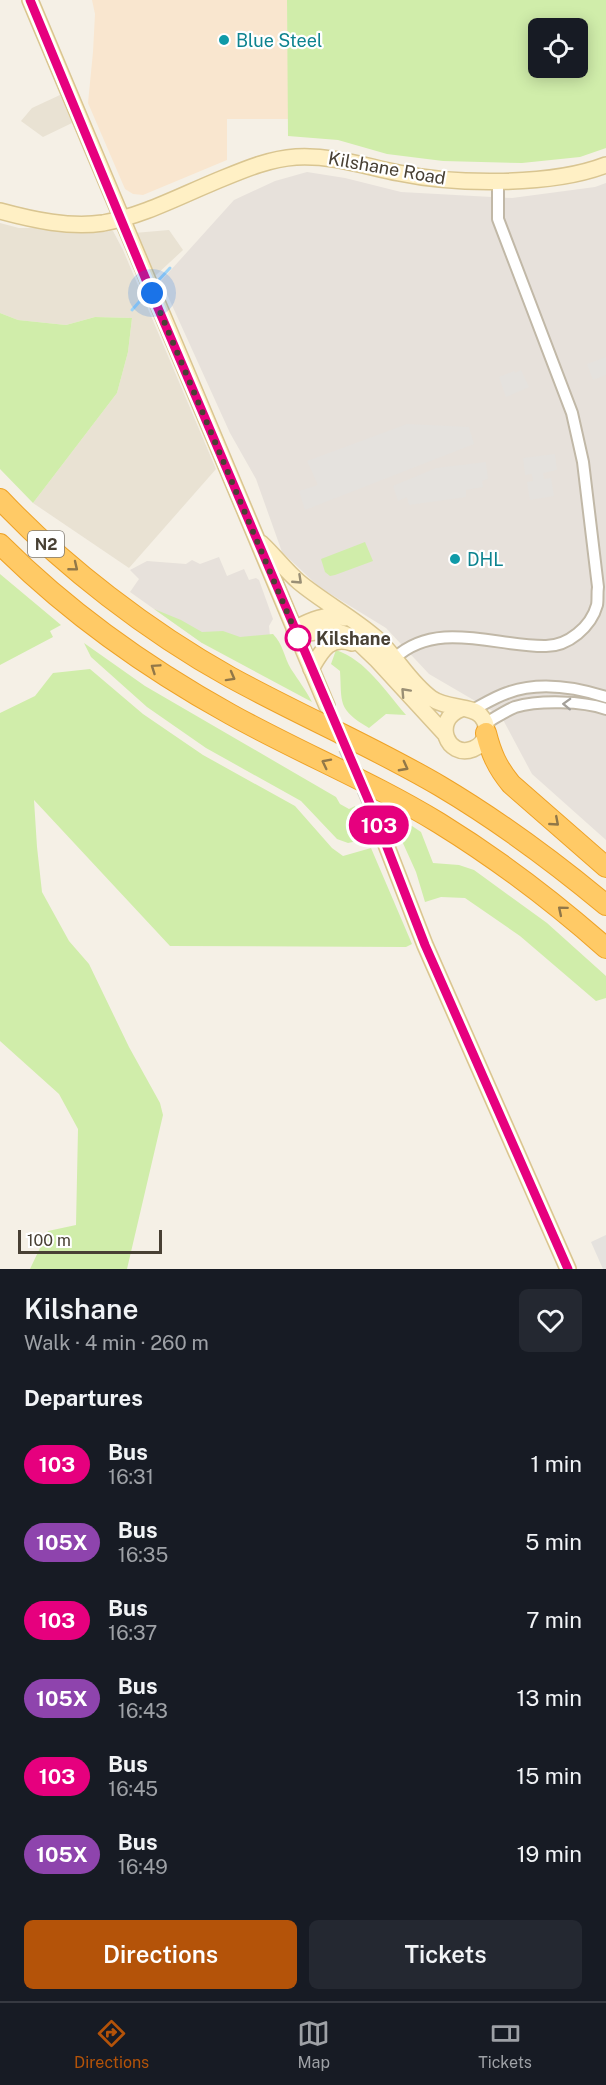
<!DOCTYPE html>
<meta charset="utf-8">
<style>
:root{--surface:#171b24;--page:#242831;--text:#f1f3f6;--muted:#9ea1a6;--line:#363941;--accent:#b45309}
body{margin:0;font-family:"Public Sans",sans-serif;background:var(--page);color:var(--text);height:100vh;display:flex;flex-direction:column;font-size:22px;white-space:nowrap}
*{box-sizing:border-box;margin:0}
p{font-size:20px;color:var(--muted)}
.icon{flex:none;width:33px;height:33px;fill:none;stroke:currentColor;stroke-width:2;stroke-linecap:round;stroke-linejoin:round}
.map{position:relative;height:1269px;overflow:hidden}
.side{display:flex;flex-direction:column;background:var(--surface);flex:1}
.side>*{flex:none}
.badge{padding:0 12px;border-radius:20px;font-size:21px;line-height:39px}
.tools{position:absolute;left:528px;top:18px;display:grid;gap:12px}
.tools a{display:grid;place-items:center;width:60px;height:60px;border-radius:9px;background:var(--surface);box-shadow:0 3px 15px #0003;font-size:30px}
.scale{position:absolute;left:18px;bottom:15px;width:144px;box-sizing:border-box;padding-left:6px;border:3px solid #484034;border-top:0;font-size:16px;line-height:21px;white-space:nowrap;color:#484034;-webkit-text-stroke:4px #fff;paint-order:stroke}
.you{position:absolute;width:30px;height:30px;margin:-15px;border:4px solid #fff;border-radius:50%;background:#1a73e8;box-shadow:0 0 0 9px #1a73e833}
.map>.badge{position:absolute;translate:-50% -50%;box-shadow:0 0 0 3px #fff}
h2{padding:0 24px;font-size:22px;line-height:54px}
.round{display:grid;place-items:center;flex:none;width:63px;height:63px;border-radius:9px;background:var(--page)}
.head{display:flex;align-items:center;justify-content:space-between;height:102px;padding:0 24px}
h1{font-size:28px;font-weight:600;line-height:45px}
.cta{display:flex;gap:12px;margin-top:auto;padding:12px 24px}
.cta a{flex:1;height:69px;border-radius:9px;background:var(--accent);color:#fff;font-size:24px;font-weight:600;line-height:69px;text-align:center}
.cta a+a{background:var(--page);color:var(--text)}
ul{padding:0;list-style:none}
li{display:flex;align-items:center;gap:18px;height:78px;padding:0 24px}
li div{flex:1}
li b{display:block;font-size:22px}
li em{font-style:normal}
li .badge{min-width:66px;font-weight:700;text-align:center}
.tabs{display:flex;justify-content:space-around;align-items:center;height:84px;border-top:2px solid var(--line);background:var(--surface);font-size:16px;color:var(--muted)}
.tabs a{display:grid;justify-items:center;gap:3px}
.tabs .current{color:var(--accent)}
.map>svg:first-child{display:block}
.residential{fill:#e9e2d3}
.commercial{fill:#f9e6cf}
.industrial{fill:#e7e1db}
.green{fill:#d0edaa;fill-rule:evenodd}
.parking{fill:#e5e2de}
.lines{fill:none;stroke-linecap:round;stroke-linejoin:round}
.stream{stroke:#9cd3f8;stroke-width:3}
.secondary-tunnel{stroke:#d2cdc2;stroke-width:15;stroke-dasharray:15 8;stroke-linecap:butt}
.street-casing{stroke:#c1b8a7;stroke-width:14}
.secondary-casing{stroke:#d9c591;stroke-width:18}
.highway-casing{stroke:#eea227;stroke-width:22}
.street{stroke:#fff;stroke-width:10}
.secondary{stroke:#fff0c5;stroke-width:15}
.highway{stroke:#ffca66;stroke-width:20}
.oneway{stroke:#917748}
.oneway2{stroke:#9a8f75}
.oneway3{stroke:#a4a09a}
.line-casing{stroke:#fff;stroke-width:14}
.line{stroke:#e6007e;stroke-width:9}
.walk{stroke:#484034;stroke-width:6;stroke-dasharray:0 10.8}
.culture-dot{fill:#0f9aa8;stroke:#fff;stroke-width:2}
.stop-dot{fill:#fff;stroke:#e6007e;stroke-width:3}
.labels{text-anchor:middle;dominant-baseline:central;stroke-width:4.5;stroke-linejoin:round;paint-order:stroke}
.shield{fill:#fff;stroke:#7f7971;stroke-width:1.5}
.shield-label{font-size:16px;font-weight:bold;fill:#484034}
.culture-label{font-size:18px;fill:#0d838f;stroke:#fff;text-anchor:start}
.street-label{font-size:18px;fill:#484034;stroke:#fff}
.stop-label{font-size:18px;font-weight:bold;fill:#484034;stroke:#fff;text-anchor:start}
</style>
<div class="map">
<svg width="606" height="1269" viewBox="0 0 606 1269">
<rect width="100%" height="100%" fill="#f5f0e6"/>
<path class="residential" d="M60 95 72 123 43 137 21 121 32 108Z
M0 223 19 228H104L113 231 123 250 216 469 129 568 33 503 117 393 128 352 132 318 95 317 66 325 18 320 0 313Z
M169 230 183 250 155 276 134 233Z"/>
<path class="commercial" d="M92 0H287L289 119H227V160L143 195 133 194 125 189 88 103 93 52 95 14Z"/>
<path class="industrial" d="M307 172 345 178 401 192 512 198 595 187 606 183V840L532 774 501 716 429 674 386 628 319 587 282 552 256 479 230 433 161 281 234 200 275 181Z
M219 557 227 576 244 569 249 580 256 578 259 580 273 619 269 626 270 637 202 643 130 592 139 579 130 570 147 561 186 564 192 560 200 564Z"/>
<path class="green" d="M287 0H606V148L580 157 522 163 443 161 387 154 338 140 288 136ZM538 28H578V68H538Z
M0 313 18 320 66 325 95 317 132 318 128 352 117 393 33 503 0 469Z
M365 542 373 561 335 575 330 576 325 572 321 559Z
M0 574 61 625 50 631 53 637 0 665Z
M154 609 181 620 202 632 223 631 240 637 273 634C283 644 284 657 291 669 299 681 305 689 312 702L202 643Z
M84 643 145 686 336 797 340 804 349 809 355 806 359 829 365 834 367 839 348 843 337 839 301 801 206 748 147 707 91 657Z
M336 650C366 660 386 692 406 715L386 714 369 728C337 709 342 703 340 671L331 664Z
M90 669 143 714 203 755 295 806 332 848 343 856 371 848 412 944 406 947 170 946 34 800 37 847 42 892 69 941 89 964 129 1047 160 1103 163 1115 127 1269H30L48 1231 76 1225 78 1129 59 1094 0 1041V713L35 696 53 673Z
M388 810 421 832 433 863 459 865 474 870 547 923 606 976V998L596 1001 520 936 465 898 441 897 425 902 416 872Z"/>
<path class="parking" d="M606 357V375L593 380 587 364Z
M521 370 529 387 506 397 499 377 514 371 515 373Z
M407 424 469 427 474 444 305 510 299 491 318 485 307 461Z
M555 454 557 470 543 473 544 479 551 478 554 496 530 500 527 482 533 481 532 474 525 475 523 458Z
M486 462 488 479 482 481 483 487 466 490V497L409 505 407 497 398 501 393 486 436 468Z
M606 1235V1269H603L591 1242Z"/>
<g class="lines">
<path class="stream" d="M155 284 170 268
M132 310 147 293"/>
<path class="secondary-tunnel" d="M327 706 373 811"/>
<g class="street-casing">
<path id="street" d="M395 658C437 619 497 647 546 646 568 646 591 627 597 605 598 600 597 593 598 587L583 462 572 413 498 219V180
M473 710C484 704 495 697 507 693 539 681 575 687 606 697
M486 723C495 718 505 711 515 707 539 700 583 701 606 709"/>
</g>
<g class="secondary-casing">
<path id="secondary" d="M30 0 327 706
M0 211C33 220 70 228 103 223 142 216 178 197 214 182 241 171 267 159 296 157 333 155 364 166 399 173 456 185 552 186 606 165
M261 543C274 555 285 570 299 582 323 602 352 617 376 638 396 656 409 682 431 698 446 709 472 705 481 716 491 727 486 744 473 749 447 759 432 720 461 709
M294 629 308 633 333 630 353 637 376 659 445 734
M294 629C311 620 326 613 345 618
M311 669C321 652 329 635 352 643
M373 811 425 945 568 1269"/>
</g>
<g class="highway-casing">
<path id="highway" d="M0 499C63 566 149 632 230 677 299 715 372 746 440 786 499 821 553 861 606 905
M0 544C67 611 147 668 230 714 298 752 372 782 439 823 499 860 554 902 606 948
M486 733C491 753 497 767 511 784L606 867"/>
</g>
<use href="#street" class="street"/>
<use href="#secondary" class="secondary"/>
<use href="#highway" class="highway"/>
</g>
<defs><path id="oneway-chevron" d="M-2-3.5L2.5 0L-2 3.5" fill="none" stroke-width="1.6" stroke-linecap="round" stroke-linejoin="round" transform="scale(1.5)"/></defs>
<g class="oneway">
<use href="#oneway-chevron" transform="translate(74 567) rotate(39)"/>
<use href="#oneway-chevron" transform="translate(155 668) rotate(-146)"/>
<use href="#oneway-chevron" transform="translate(231 677) rotate(29)"/>
<use href="#oneway-chevron" transform="translate(326 763) rotate(-153)"/>
<use href="#oneway-chevron" transform="translate(404 767) rotate(28)"/>
<use href="#oneway-chevron" transform="translate(555 822) rotate(41)"/>
<use href="#oneway-chevron" transform="translate(562 910) rotate(-140)"/>
</g>
<g class="oneway2">
<use href="#oneway-chevron" transform="translate(298 580) rotate(43)"/>
<use href="#oneway-chevron" transform="translate(405 692) rotate(-133)"/>
</g>
<use class="oneway3" href="#oneway-chevron" transform="translate(567 704) rotate(-178)"/>
<g class="lines">
<g class="line-casing">
<path id="line" d="M30 0 149 287 373 811 425 945 568 1269"/>
</g>
<use href="#line" class="line"/>
<path class="walk" d="M152 293 298 638"/>
</g>
<g class="culture-dot">
<circle cx="224" cy="40" r="6"/>
<circle cx="455" cy="559" r="6"/>
</g>
<circle class="stop-dot" cx="298" cy="638" r="12"/>
<g class="labels">
<rect class="shield" x="28" y="531" width="36" height="26" rx="4.5"/>
<g class="shield-label">
<text x="46" y="544">N2</text>
</g>
<g class="culture-label">
<text x="236" y="40">Blue Steel</text>
<text x="467" y="559">DHL</text>
</g>
<g class="street-label">
<text transform="translate(387 168) rotate(10)">Kilshane Road</text>
</g>
<g class="stop-label">
<text x="316" y="638">Kilshane</text>
</g>
</g>
</svg>
<div class="tools">
<a><svg class="icon" aria-label="locate" viewBox="0 0 24 24"><circle cx="12" cy="12" r="6"/><path d="M12 2v4M12 18v4M2 12h4M18 12h4"/></svg></a>
</div>
<div class="scale">100 m</div>
<div class="you" style="left:152px;top:293px"></div>
<b class="badge" style="left:379px;top:825px;background:#e6007e;color:#fff">103</b>
</div>
<section class="side">
<div class="head"><div><h1>Kilshane</h1><p>Walk · 4 min · 260 m</p></div><a class="round"><svg class="icon" aria-label="heart" viewBox="0 0 24 24"><path d="M12 20l-8-8c-3-5 5-10 8-4 3-6 11-1 8 4z"/></svg></a></div>
<h2>Departures</h2>
<ul>
<li><span class="badge" style="background:#e6007e;color:#fff">103</span><div><b>Bus</b><p>16:31</p></div><em>1 min</em></li>
<li><span class="badge" style="background:#8e44ad;color:#fff">105X</span><div><b>Bus</b><p>16:35</p></div><em>5 min</em></li>
<li><span class="badge" style="background:#e6007e;color:#fff">103</span><div><b>Bus</b><p>16:37</p></div><em>7 min</em></li>
<li><span class="badge" style="background:#8e44ad;color:#fff">105X</span><div><b>Bus</b><p>16:43</p></div><em>13 min</em></li>
<li><span class="badge" style="background:#e6007e;color:#fff">103</span><div><b>Bus</b><p>16:45</p></div><em>15 min</em></li>
<li><span class="badge" style="background:#8e44ad;color:#fff">105X</span><div><b>Bus</b><p>16:49</p></div><em>19 min</em></li>
</ul>
<div class="cta"><a>Directions</a><a>Tickets</a></div>
</section>
<nav class="tabs">
<a class="current"><svg class="icon" aria-label="directions" viewBox="0 0 24 24"><path d="M12 3l9 9-9 9-9-9zM9 14v-3h6M13 9l2 2-2 2"/></svg>Directions</a>
<a><svg class="icon" aria-label="map" viewBox="0 0 24 24"><path d="M3 6l6-2 6 2 6-2v14l-6 2-6-2-6 2zM9 4v14M15 6v14"/></svg>Map</a>
<a><svg class="icon" aria-label="tickets" viewBox="0 0 24 24"><path d="M3 7h18v10H3zM15 7v10"/></svg>Tickets</a>
</nav>
